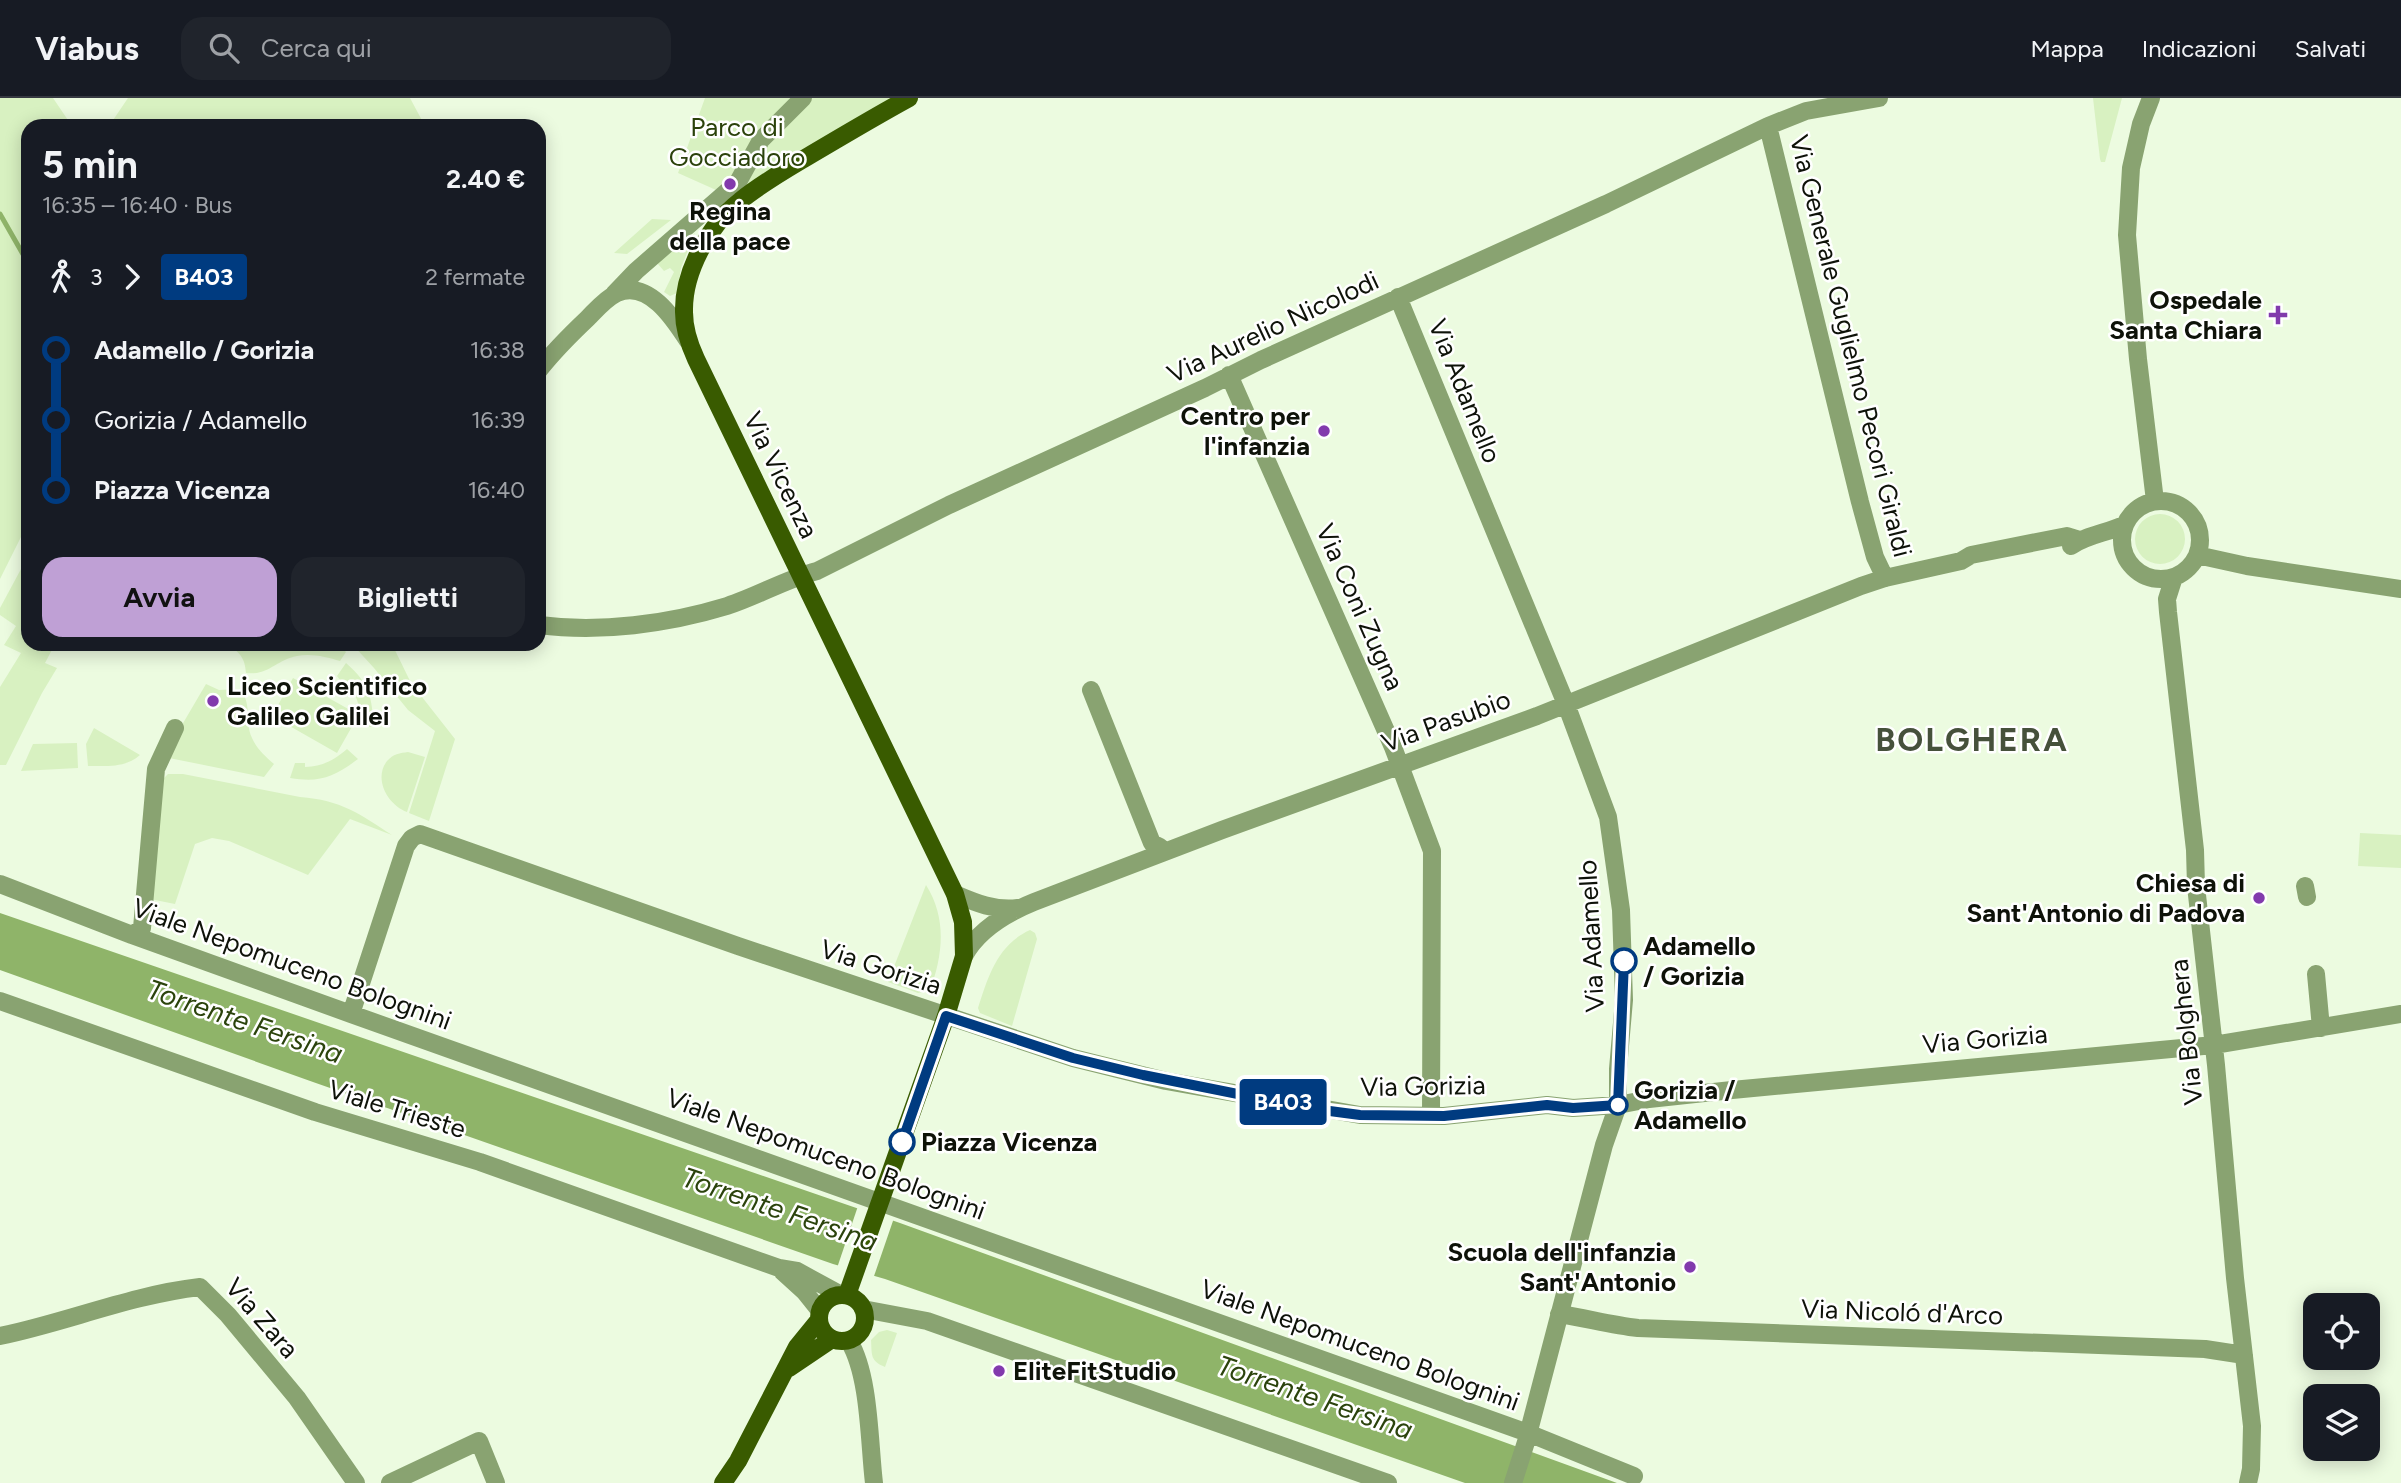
<!DOCTYPE html>
<html lang="it">
<meta charset="utf-8">
<style>
:root{--surface:#171b24;--page:#20242c;--text:#f1f3f6;--muted:#9ea1a6;--line:#363941;--accent:#bfa0d5}
body{margin:0;font-family:Figtree,sans-serif;background:var(--page);color:var(--text);height:100vh;display:flex;flex-direction:column;font-size:26px;white-space:nowrap}
*{box-sizing:border-box;margin:0}
p{font-size:23px;color:var(--muted)}
.icon{flex:none;width:38px;height:38px;fill:none;stroke:currentColor;stroke-width:2;stroke-linecap:round;stroke-linejoin:round}
.map{position:relative;flex:1;overflow:hidden}
.sheet{position:absolute;left:21px;top:21px;width:525px;height:532px;display:flex;flex-direction:column;background:var(--surface);border-radius:21px;box-shadow:0 4px 18px #0003}
.sheet>*{flex:none}
.badge{padding:0 14px;border-radius:5px;font-size:24px;line-height:46px}
.controls{position:absolute;left:2303px;top:1195px;display:grid;gap:14px}
.controls a{display:grid;place-items:center;width:77px;height:77px;border-radius:14px;background:var(--surface);box-shadow:0 4px 18px #0003;font-size:35px}
.map>.badge{position:absolute;translate:-50% -50%;box-shadow:0 0 0 4px #fff}
.legs{display:flex;align-items:center;gap:10px;height:77px;padding:0 21px;font-size:23px}
.legs p{margin-inline-start:auto}
.head{display:flex;align-items:center;justify-content:space-between;height:119px;padding:0 21px}
h1{font-size:38px;font-weight:700;line-height:52px}
.cta{display:flex;gap:14px;margin-top:auto;padding:14px 21px}
.cta a{flex:1;height:80px;border-radius:21px;background:var(--accent);color:#111;font-size:28px;font-weight:700;line-height:80px;text-align:center}
.cta a+a{background:var(--page);color:var(--text)}
ul{padding:0 21px;list-style:none}
li{display:flex;align-items:center;gap:24px;height:70px;font-size:26px}
li i{display:grid;place-items:center;width:10px;height:100%;margin:0 9px;background:currentColor}
li i::after{content:'';width:18px;height:18px;margin:-9px;border:5px solid;border-radius:50%;background:var(--surface)}
li p{margin-inline-start:auto}
li:first-child i{background:linear-gradient(#0000 50%,currentColor 0)}
li:last-child i{background:linear-gradient(currentColor 50%,#0000 0)}
header{display:flex;align-items:center;gap:42px;box-sizing:border-box;height:98px;padding:0 35px;background:var(--surface);border-bottom:2px solid var(--line)}
header strong{font-size:33px}
nav{display:flex;gap:38px;margin-inline-start:auto;font-size:24px}
.search{width:490px;height:63px;background:var(--page);display:flex;align-items:center;gap:18px;box-sizing:border-box;padding:0 24px;border-radius:21px;color:var(--muted);font-size:26px}
.map>svg:first-child{display:block}
.green{fill:#d8f1c1}
.water{fill:#8fb469}
.pier{fill:#ecfbe0}
.lines{fill:none;stroke-linecap:round;stroke-linejoin:round}
.stream{stroke:#8fb469;stroke-width:5}
.minor{stroke:#89a371;stroke-width:18}
.major{stroke:#395b00;stroke-width:18}
.line-1-casing{stroke:#fff;stroke-width:16}
.line-1{stroke:#003b80;stroke-width:10}
.poi-dot{fill:#823aad;stroke:#fff;stroke-width:2.5}
.stop-1-dot{fill:#fff;stroke:#003b80;stroke-width:3.5}
.labels{text-anchor:middle;dominant-baseline:central;stroke-width:5;stroke-linejoin:round;paint-order:stroke}
.park-label{font-size:26px;fill:#2b420b;stroke:#fff}
.poi-label{font-size:26px;font-weight:bold;fill:#0e1209;stroke:#fff;text-anchor:end}
.street-label{font-size:26px;fill:#0e1209;stroke:#fff}
.stop-label{font-size:26px;font-weight:bold;fill:#0e1209;stroke:#fff;text-anchor:start}
.water-label{font-size:28px;font-style:italic;fill:#2b430c;stroke:#fff}
.district-label{font-size:33px;font-weight:bold;letter-spacing:2px;fill:#46513b;stroke:#fff}
</style>
<header>
<strong>Viabus</strong>
<div class="search"><svg class="icon" aria-label="search" viewBox="0 0 24 24"><circle cx="10" cy="10" r="6"/><path d="M15 15l6 6"/></svg>Cerca qui</div>
<nav><a>Mappa</a><a>Indicazioni</a><a>Salvati</a></nav>
</header>
<div class="map">
<svg width="2401" height="1385" viewBox="0 0 2401 1385">
<rect width="100%" height="100%" fill="#ecfbe0"/>
<path class="green" d="M0 0H53L72 28H28V425L0 481Z
M128 0H410L425 28H109Z
M705 0H892L734 100 678 75Z
M2093 0H2122L2105 64H2101L2100 61Z
M652 121 671 122 627 156 614 155Z
M695 135 681 170 677 195 670 198 664 194 674 174 670 170 664 173 657 165Z
M2135 441a25 25 0 1 1 50 0a25 25 0 1 1-50 0Z
M28 458V546H55L45 565 57 570 42 595 6 667H0V589L21 555 4 547 16 528 0 517V510Z
M227 546H338L346 554 340 563C327 559 311 555 297 558 276 562 268 578 246 575 245 559 239 554 227 546Z
M352 546H392L411 585 455 641 429 723 409 715 435 633 408 612 374 570Z
M346 565C369 585 373 600 373 629L359 628 358 618 337 655 272 618 293 580 359 617C360 603 354 595 347 584L343 586 337 578Z
M206 586 219 592 239 591C253 604 244 623 252 640 257 651 265 658 274 666L264 679 169 660 179 632Z
M94 630 140 657C125 670 107 668 88 668L86 646Z
M77 645 78 670 21 673 33 646Z
M347 651 358 661C334 679 320 685 290 680L295 665H305V669C323 668 333 663 347 651Z
M408 654 425 659 407 714C388 707 373 681 387 663 393 656 400 655 408 654Z
M168 676H183L300 699C341 702 360 716 392 737L350 721 308 777 229 743 212 740 195 746 175 806 150 801 159 685Z
M2360 735 2401 737V770L2358 768Z
M926 787C947 820 943 857 930 892L918 895 888 884Z
M1030 832 1035 835 1037 841 1012 928 980 915 978 910C988 879 997 847 1030 832Z
M887 1232 897 1235 885 1269C870 1263 872 1257 871 1242L879 1234Z"/>
<path class="water" d="M0 815 900 1125 1617 1385H1465L885 1181 833 1166 313 984 0 872Z"/>
<path class="pier" d="M858 1108 894 1120 873 1181 837 1170Z"/>
<g class="lines">
<path class="stream" d="M0 116 28 165"/>
<path class="minor" d="M2151 0 2141 26 2131 70 2127 137 2138 261 2155 403
M1768 28 1860 404 1875 459 1885 480
M614 196 636 173 738 84 761 42 803 0
M1398 199 1566 606 1608 719 1621 812 1624 902 1618 971V1007L1604 1047 1526 1344 1513 1385
M539 272C554 253 570 237 588 220 596 212 605 201 617 195 648 181 674 221 688 243
M1229 277 1393 649 1432 753 1431 1018
M2122 442a39 39 0 1 1 78 0a39 39 0 1 1-78 0Z
M2071 448C2086 437 2107 435 2124 427
M2197 457 2247 468 2401 491
M2174 479 2167 501 2168 514 2195 752 2196 788 2216 967 2235 1180 2252 1328 2251 1371 2248 1385
M539 527C600 535 668 526 727 508 758 498 786 481 817 473L949 407 1205 290 1261 262 1606 106 1768 28 1806 13 1879 0
M1091 592 1152 745 1160 749 1162 755
M0 786 132 837 351 916 1528 1335 1634 1378
M2305 788 2307 799
M955 796C976 805 995 813 1018 810
M132 837 142 830 156 671 175 630
M964 858C978 832 1007 815 1034 804L1222 732 1537 618 1861 488 1885 480 1961 463 1971 457 2067 438 2080 442
M2316 876 2321 930
M0 903 315 1014 480 1064 779 1170 797 1173 841 1197
M351 916 406 748 412 740 420 736 738 848 1073 960 1166 983 1360 1017 1444 1018 1547 1007 1573 1010 1618 1007 1649 1001 1732 992 2214 947 2401 916
M782 1173 804 1193 820 1213
M863 1211 927 1223 1388 1385
M1559 1216C1586 1220 1611 1227 1638 1230L2205 1251 2244 1257
M0 1238C67 1224 131 1197 200 1189L228 1217 297 1300 356 1385
M849 1243C870 1278 869 1344 874 1385
M390 1385 479 1343 496 1385"/>
<path class="major" d="M819 1220a23 23 0 1 1 46 0a23 23 0 1 1-46 0Z
M847 1197 946 918 964 858 963 824 955 796 696 261C689 246 684 231 684 214 683 174 709 127 740 103 762 85 787 71 812 56 844 37 876 18 909 0
M789 1270 832 1241
M723 1385 738 1363 797 1249 819 1222"/>
</g>
<g class="lines">
<g class="line-1-casing">
<path id="line-1" d="M902 1044 946 918 1073 960 1143 977 1307 1010 1360 1017 1444 1018 1547 1007 1573 1010 1618 1007 1624 863"/>
</g>
<use href="#line-1" class="line-1"/>
</g>
<g class="poi-dot">
<circle cx="730" cy="86" r="7"/>
<path d="M2274.5 206.5h7v7h7v7h-7v7h-7v-7h-7v-7h7z"/>
<circle cx="1324" cy="333" r="7"/>
<circle cx="213" cy="603" r="7"/>
<circle cx="2259" cy="800" r="7"/>
<circle cx="1690" cy="1169" r="7"/>
<circle cx="999" cy="1273" r="7"/>
</g>
<g class="stop-1-dot">
<circle cx="1624" cy="863" r="12"/>
<circle cx="1618" cy="1007" r="9"/>
<circle cx="902" cy="1044" r="12"/>
</g>
<g class="labels">
<g class="park-label">
<text x="737" y="29">Parco di<tspan x="737" dy="30">Gocciadoro</tspan></text>
</g>
<g class="poi-label">
<text x="730" y="113" text-anchor="middle">Regina<tspan x="730" dy="30">della pace</tspan></text>
<text x="2262" y="202">Ospedale<tspan x="2262" dy="30">Santa Chiara</tspan></text>
<text x="1310" y="318">Centro per<tspan x="1310" dy="30">l'infanzia</tspan></text>
<text x="227" y="588" text-anchor="start">Liceo Scientifico<tspan x="227" dy="30">Galileo Galilei</tspan></text>
<text x="2245" y="785">Chiesa di<tspan x="2245" dy="30">Sant'Antonio di Padova</tspan></text>
<text x="1676" y="1154">Scuola dell'infanzia<tspan x="1676" dy="30">Sant'Antonio</tspan></text>
<text x="1013" y="1273" text-anchor="start">EliteFitStudio</text>
</g>
<g class="street-label">
<text transform="translate(1273 229) rotate(-25)">Via Aurelio Nicolodi</text>
<text transform="translate(1851 248) rotate(76)">Via Generale Guglielmo Pecori Giraldi</text>
<text transform="translate(1465 293) rotate(68)">Via Adamello</text>
<text transform="translate(781 377) rotate(64)">Via Vicenza</text>
<text transform="translate(1360 509) rotate(66)">Via Coni Zugna</text>
<text transform="translate(1446 623) rotate(-20)">Via Pasubio</text>
<text transform="translate(1591 838) rotate(-93)">Via Adamello</text>
<text transform="translate(292 866) rotate(20)">Viale Nepomuceno Bolognini</text>
<text transform="translate(881 869) rotate(18)">Via Gorizia</text>
<text transform="translate(2186 934) rotate(-96)">Via Bolghera</text>
<text transform="translate(1985 941) rotate(-5)">Via Gorizia</text>
<text transform="translate(1423 988) rotate(-1)">Via Gorizia</text>
<text transform="translate(397 1011) rotate(17)">Viale Trieste</text>
<text transform="translate(826 1056) rotate(20)">Viale Nepomuceno Bolognini</text>
<text transform="translate(1902 1214) rotate(2)">Via Nicoló d'Arco</text>
<text transform="translate(262 1220) rotate(49)">Via Zara</text>
<text transform="translate(1360 1247) rotate(20)">Viale Nepomuceno Bolognini</text>
</g>
<g class="stop-label">
<text x="1643" y="848">Adamello<tspan x="1643" dy="30">/ Gorizia</tspan></text>
<text x="1634" y="992">Gorizia /<tspan x="1634" dy="30">Adamello</tspan></text>
<text x="921" y="1044">Piazza Vicenza</text>
</g>
<g class="water-label">
<text transform="translate(245 923) rotate(19)">Torrente Fersina</text>
<text transform="translate(780 1111) rotate(19)">Torrente Fersina</text>
<text transform="translate(1315 1299) rotate(19)">Torrente Fersina</text>
</g>
<g class="district-label">
<text x="1972" y="641">BOLGHERA</text>
</g>
</g>
</svg>
<div class="controls">
<a><svg class="icon" aria-label="locate" viewBox="0 0 24 24"><circle cx="12" cy="12" r="6"/><path d="M12 2v4M12 18v4M2 12h4M18 12h4"/></svg></a>
<a><svg class="icon" aria-label="layers" viewBox="0 0 24 24"><path d="M12 4l9 5-9 5-9-5zM3 14l9 5 9-5"/></svg></a>
</div>
<b class="badge" style="left:1283px;top:1004px;background:#003b80;color:#fff">B403</b>
<section class="sheet">
<div class="head"><div><h1>5 min</h1><p>16:35 – 16:40 · Bus</p></div><b>2.40 €</b></div>
<div class="legs"><svg class="icon" aria-label="walk" viewBox="0 0 24 24"><circle cx="13" cy="4" r="2"/><path d="M13 8l-2 6 4 7M11 14l-3 7M7 12l3-4h3l4 4"/></svg>3<svg class="icon" aria-label="forward" viewBox="0 0 24 24"><path d="M9 5l7 7-7 7"/></svg><b class="badge" style="background:#003b80;color:#fff">B403</b><p>2 fermate</p></div>
<ul>
<li><i style="color:#003b80"></i><b>Adamello / Gorizia</b><p>16:38</p></li>
<li><i style="color:#003b80"></i><span>Gorizia / Adamello</span><p>16:39</p></li>
<li><i style="color:#003b80"></i><b>Piazza Vicenza</b><p>16:40</p></li>
</ul>
<div class="cta"><a>Avvia</a><a>Biglietti</a></div>
</section>
</div>
